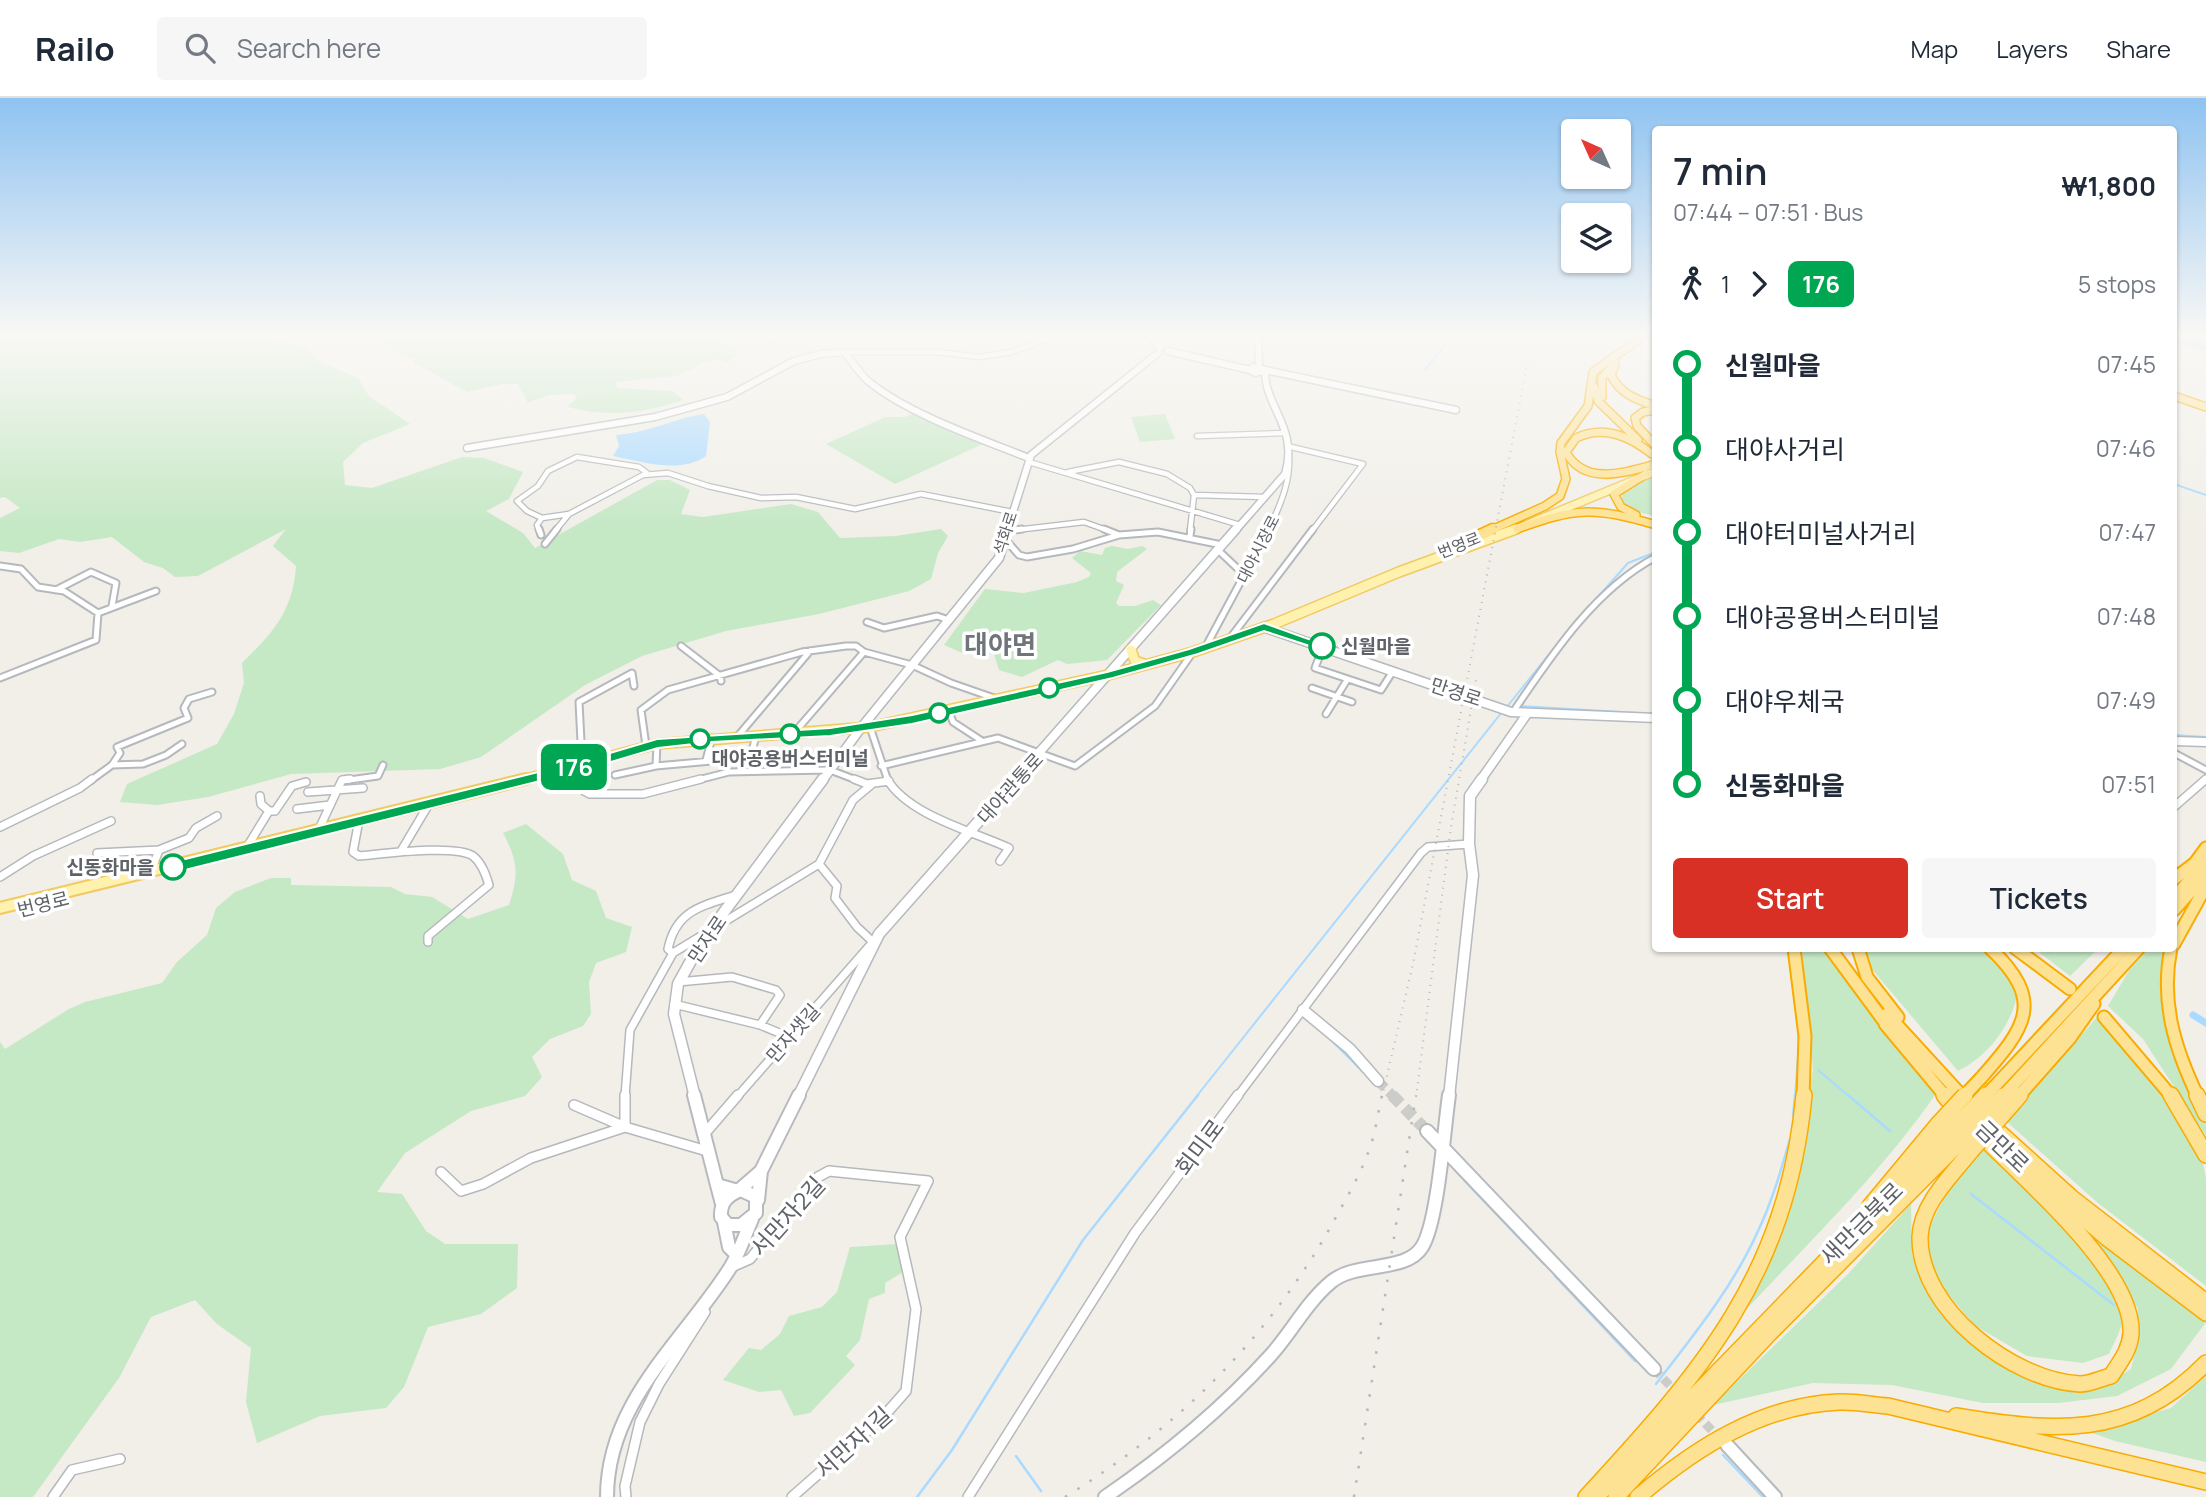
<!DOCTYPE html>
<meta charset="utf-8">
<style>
:root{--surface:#fff;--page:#f6f6f7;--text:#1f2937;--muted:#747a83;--line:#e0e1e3;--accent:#d93025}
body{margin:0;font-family:Manrope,"Noto Sans KR",sans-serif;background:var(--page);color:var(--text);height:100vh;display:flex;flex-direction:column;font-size:26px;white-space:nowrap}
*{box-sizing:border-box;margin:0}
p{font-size:23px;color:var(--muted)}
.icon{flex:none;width:38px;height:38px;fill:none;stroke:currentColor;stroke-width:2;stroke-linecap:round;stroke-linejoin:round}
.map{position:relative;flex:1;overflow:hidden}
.panel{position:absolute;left:1652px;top:28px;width:525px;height:826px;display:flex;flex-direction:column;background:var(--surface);border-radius:7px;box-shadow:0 2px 5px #0004}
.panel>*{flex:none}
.badge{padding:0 14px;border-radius:10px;font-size:24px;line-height:46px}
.needle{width:46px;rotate:315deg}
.controls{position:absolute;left:1561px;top:21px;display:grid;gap:14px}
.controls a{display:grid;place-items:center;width:70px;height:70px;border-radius:7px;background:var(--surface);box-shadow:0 2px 5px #0004;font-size:35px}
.map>.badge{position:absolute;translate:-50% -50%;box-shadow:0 0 0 4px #fff}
.legs{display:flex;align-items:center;gap:10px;height:77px;padding:0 21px;font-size:23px}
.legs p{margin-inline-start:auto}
.summary{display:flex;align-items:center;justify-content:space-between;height:119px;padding:0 21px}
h1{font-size:38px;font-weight:600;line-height:52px}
.action{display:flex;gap:14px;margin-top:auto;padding:14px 21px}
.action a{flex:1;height:80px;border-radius:7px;background:var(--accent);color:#fff;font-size:28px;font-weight:600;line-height:80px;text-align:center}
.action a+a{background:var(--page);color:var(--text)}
ul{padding:0 21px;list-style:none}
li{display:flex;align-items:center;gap:24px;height:84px;font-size:26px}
li i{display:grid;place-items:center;width:10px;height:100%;margin:0 9px;background:currentColor}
li i::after{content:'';width:18px;height:18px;margin:-9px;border:5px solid;border-radius:50%;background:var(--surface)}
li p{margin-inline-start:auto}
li:first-child i{background:linear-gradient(#0000 50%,currentColor 0)}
li:last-child i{background:linear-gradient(currentColor 50%,#0000 0)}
header{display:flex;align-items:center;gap:42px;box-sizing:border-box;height:98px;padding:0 35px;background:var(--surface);border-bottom:2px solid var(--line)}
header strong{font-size:33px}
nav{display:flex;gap:38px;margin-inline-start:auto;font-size:24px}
.search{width:490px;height:63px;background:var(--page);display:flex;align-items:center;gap:18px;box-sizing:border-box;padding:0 24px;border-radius:7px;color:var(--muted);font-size:26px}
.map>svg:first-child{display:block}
.green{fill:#c5e8c5}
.water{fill:#aadaff}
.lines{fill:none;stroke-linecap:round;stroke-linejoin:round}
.stream-far1{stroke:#aadaff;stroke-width:2}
.stream{stroke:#aadaff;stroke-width:2.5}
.canal{stroke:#aadaff;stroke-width:7}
.river{stroke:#aadaff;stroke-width:7}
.street-tunnel{stroke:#ccccc8;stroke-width:9;stroke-dasharray:9 4.5;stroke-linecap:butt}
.secondary-tunnel-far1{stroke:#ccccc8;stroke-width:10;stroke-dasharray:10 5;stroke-linecap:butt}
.secondary-tunnel{stroke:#ccccc8;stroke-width:12;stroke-dasharray:12 6;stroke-linecap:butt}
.street-far3-casing{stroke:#b5b8bc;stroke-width:7}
.street-far2-casing{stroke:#b5b8bc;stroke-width:9}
.street-far1-casing{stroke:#b5b8bc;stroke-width:10}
.street-casing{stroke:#b5b8bc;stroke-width:12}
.secondary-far3-casing{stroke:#b6babf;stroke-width:9}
.secondary-far2-casing{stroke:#b6babf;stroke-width:11}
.secondary-far1-casing{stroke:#b6babf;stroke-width:13}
.secondary-casing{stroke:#b6babf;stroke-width:16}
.primary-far2-casing{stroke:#f2c960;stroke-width:10}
.primary-far1-casing{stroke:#f2c960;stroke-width:12}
.primary-casing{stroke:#f2c960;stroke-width:14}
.highway-far3-casing{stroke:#f9ab00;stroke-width:10}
.highway-far2-casing{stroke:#f9ab00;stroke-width:13}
.highway-far1-casing{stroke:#f9ab00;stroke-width:15}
.highway-casing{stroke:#f9ab00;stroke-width:18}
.street-far3{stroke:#fff;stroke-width:4.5}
.street-far2{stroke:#fff;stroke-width:5}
.street-far1{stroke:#fff;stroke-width:7}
.street{stroke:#fff;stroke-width:9}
.secondary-far3{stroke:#fff;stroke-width:6}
.secondary-far2{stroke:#fff;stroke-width:8}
.secondary-far1{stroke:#fff;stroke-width:10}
.secondary{stroke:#fff;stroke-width:12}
.primary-far2{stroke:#fff2af;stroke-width:7}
.primary-far1{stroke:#fff2af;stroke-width:9}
.primary{stroke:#fff2af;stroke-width:10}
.highway-far3{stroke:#fde293;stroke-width:7}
.highway-far2{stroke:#fde293;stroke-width:10}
.highway-far1{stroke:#fde293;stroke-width:11}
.highway{stroke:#fde293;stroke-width:15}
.rail-far1{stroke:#b6b7b8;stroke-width:2;stroke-dasharray:1 6;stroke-linecap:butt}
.rail{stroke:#b6b7b8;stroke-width:2.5;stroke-dasharray:2.5 12;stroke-linecap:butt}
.highway-bridge-far1-casing{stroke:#f9ab00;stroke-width:15;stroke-linecap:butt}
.highway-bridge-casing{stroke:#f9ab00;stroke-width:18;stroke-linecap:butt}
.highway-bridge-far1{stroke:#fde293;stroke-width:11}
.highway-bridge{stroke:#fde293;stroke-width:15}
.line-1{fill:#00a651;stroke:#fff;stroke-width:2}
.stop-1-dot{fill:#fff;stroke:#00a651;stroke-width:3.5}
.labels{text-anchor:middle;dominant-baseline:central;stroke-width:7;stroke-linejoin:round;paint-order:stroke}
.far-street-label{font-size:16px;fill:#5f6368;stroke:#fff}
.stop-label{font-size:19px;font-weight:bold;fill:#5f6368;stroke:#fff;text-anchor:start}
.street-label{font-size:19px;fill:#5f6368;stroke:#fff}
.near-street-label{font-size:23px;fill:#5f6368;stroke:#fff}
.district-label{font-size:26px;font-weight:bold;fill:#70757a;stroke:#fff}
</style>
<header>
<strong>Railo</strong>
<div class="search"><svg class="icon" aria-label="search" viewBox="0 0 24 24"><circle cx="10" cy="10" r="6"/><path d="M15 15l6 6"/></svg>Search here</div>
<nav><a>Map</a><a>Layers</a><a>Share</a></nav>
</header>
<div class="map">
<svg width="2206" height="1399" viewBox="0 0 2206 1399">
<rect width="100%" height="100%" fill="#f1efe8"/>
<path class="green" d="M0 235H268L269 241 301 246 310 252 318 263 358 280 369 298 410 326 363 345 343 364 345 387 372 390 462 359 484 360 523 374 509 401 486 413 523 435 535 450 657 382H670L690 392 681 416 703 419 791 406 818 414 840 440 896 438 941 431 948 438 938 455 931 481 909 493 882 500 819 516 726 533 642 558 585 587 481 659 440 671 291 676 208 699 157 707 120 704 127 686 217 646 234 616 244 585 242 565C273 535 293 513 296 468L273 448 286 431 198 478 175 479 163 470 144 464 112 439 80 444 59 441 19 455 0 453V420L20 410 5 399 0 400Z
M375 235H820L818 239 773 246 740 241 724 245 737 252V259L727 264 717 261 705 264 677 278 615 284 618 290 672 293 683 302C643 316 607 319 567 309L577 300 574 296 548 297 528 305 518 286H503L467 294 414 265 416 259C404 260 381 245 375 235Z
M917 314 983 346 895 386 826 346 885 319H905Z
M1165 316 1175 341 1140 344 1131 319Z
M1655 376V418L1630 412 1622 402V393Z
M1112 448 1128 451 1142 448 1147 451 1117 474 1116 483 1124 487 1116 505 1119 508H1135L1153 502 1161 507 1107 562 1067 566 1058 562 1022 579 999 572 994 556 979 554 967 557 944 547 985 491 1024 495 1077 484 1089 479 1091 475 1072 460 1080 453 1102 457 1105 450Z
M526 726 563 756 572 782 596 793 606 820 632 829 626 854 596 865 589 884 591 916 583 928 550 941 532 959 542 979 525 998 471 1013 405 1055 377 1094 402 1096 426 1133 445 1146H518L517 1190 481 1216 428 1229 404 1289 386 1310 320 1318 257 1345 246 1304 251 1250 217 1226 195 1202 151 1219 119 1280 33 1399H0V944L5 951 69 911 85 904 162 885 177 864 207 837 216 810 235 794 271 780H291V787L391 789 405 796 432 799 468 821 509 807C519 776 518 763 503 735Z
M1802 851H1828L1935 997C1882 1074 1806 1147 1742 1216L1795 1095 1813 971Z
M1865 851H1985L2003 868 2018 892C2013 925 1989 958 1958 973L1871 870Z
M2035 851H2098L2070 878Z
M2149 851H2164L2162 914 2196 1006 2206 1022V1038L2143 941 2108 908 2130 871Z
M2098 918C2132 956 2201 1029 2206 1081 2206 1116 2206 1153 2206 1188L2098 1105 2006 1023Z
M1985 1049C2025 1089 2114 1165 2122 1220 2123 1230 2113 1246 2109 1256L2083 1265 2027 1258 1974 1227 1934 1179 1927 1133 1950 1089Z
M1911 1106 1912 1157 1936 1210 1979 1251 2025 1277 2070 1292 2101 1290 2131 1271 2137 1246 2138 1211 2079 1122 2206 1221V1224L2171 1271 2117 1298 2058 1305H1983L1892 1287 1813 1285 1713 1307 1849 1175Z
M899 1146 903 1174 885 1185V1195L869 1201 860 1242 846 1258 855 1267 810 1315 794 1318 781 1292 759 1294 723 1282 749 1250 761 1252 780 1236 789 1218 822 1209 837 1194 850 1149Z
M2206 1278V1364L2115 1343 2087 1333 2171 1310Z"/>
<path class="water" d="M704 316 710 324 706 358C681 376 642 364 613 358L619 348 616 337C648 335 672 321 704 316Z"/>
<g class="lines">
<path class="stream-far1" d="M1425 272 1455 235
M2174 386 2206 397
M1574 526 1628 465 1656 454
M1520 608 1656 616
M1506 610 1566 535
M2174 637 2206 639
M1788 850 1790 865
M1330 941 1369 980
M1818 972 1850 999
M1196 999 1502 614
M1795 999 1799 943 1796 908"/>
<path class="stream" d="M1848 997 1890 1033
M1793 1018 1795 997
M1464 1082 1544 1166
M1971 1096 2114 1207
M1555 1178 1635 1263
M1656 1286C1693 1238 1733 1189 1758 1133 1772 1104 1781 1072 1790 1041
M1723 1357 1763 1399
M1016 1358 1041 1393
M917 1399 952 1352 1083 1142 1198 997"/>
<path class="canal" d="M2193 917 2206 925"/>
<path class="river" d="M2174 241 2206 249"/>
<path class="street-tunnel" d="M1654 1271 1677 1295
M1696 1316 1720 1341"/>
<path class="secondary-tunnel-far1" d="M1378 983 1394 999"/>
<path class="secondary-tunnel" d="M1392 997 1427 1033"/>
<g class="street-far3-casing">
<path id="street-far3" d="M844 254H937L979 259 1012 254 1062 235
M1197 338 1284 335
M1287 348 1363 366 1312 433
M1029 364 1240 427
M1068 374 1119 364 1167 376 1190 390 1194 397 1190 433
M1194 397 1265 399
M542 420 527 413 517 403 538 388 548 373 577 359 639 369 647 375
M539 433 537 427 542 420 569 416 643 377 668 375 708 388 761 400 796 399 855 411 921 396 1012 414
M555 433 569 416
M1008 433 1084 424 1109 433
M1268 433C1281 406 1293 379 1288 349"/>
</g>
<g class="street-far2-casing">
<path id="street-far2" d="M539 431 541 437
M1104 431 1119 437
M1008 433 1022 431
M1190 438 1191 431
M1006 442 1019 457 1027 459 1073 451 1119 437 1158 434 1222 447
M545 446 557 431
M1218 452 1237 470 1248 472
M0 468 21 471 38 489 64 493 98 515 96 542 0 580
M56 492 91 474 116 485 112 508
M98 515 156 493
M867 524 884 530 937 518 949 522
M1231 539 1313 431
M681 548 720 578 721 583
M1323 549 1315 570 1381 592 1393 573
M1205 550 1269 431
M1312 590 1352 604
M949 613 953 624 982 643
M1513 614C1551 558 1595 491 1656 459
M1326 616 1347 582
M870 629 888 683
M794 635 864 554
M737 639 810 553
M646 648 641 612 668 592 802 554 846 548H856L864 554 912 567 951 585 997 601
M2174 655 2206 672
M706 662 712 640
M112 667 120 655 117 649 188 620 184 610 189 601 212 594
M656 668 657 646
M881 668 998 640 1075 668 1155 608 1193 554
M615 677 656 668 745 660 751 657 756 638
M90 683 112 667 143 666 166 657 182 646
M342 683 378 678 383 667
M583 683 579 604 632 575 634 588
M694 683 729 674 830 672 859 683
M2204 683 2206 681"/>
</g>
<g class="street-far1-casing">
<path id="street-far1" d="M583 681 584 693 590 696H643L701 681
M854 681 867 686 889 683
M887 681C908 717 972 733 1009 750L1000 763
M308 694 363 690
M260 698 261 706 269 713
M2174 709 2206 681
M297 711 330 707
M359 722 353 754 359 758C382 756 455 746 473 758 482 765 486 777 489 787L428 838V844
M0 729 80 690 92 681
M319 731 342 682 350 681
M247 749 269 713H275L292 688 306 684
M159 752 189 740 196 730 217 718
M401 753 429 706
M97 755 159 752 151 773
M819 766 837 788 835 800 857 829 873 844
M0 779 33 758 111 723
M673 855 668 851C676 812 702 808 736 797
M678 884 732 879 776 892 780 897 760 927
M674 906 760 927 789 939
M625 999 630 932 673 855 819 766 853 702 871 687
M737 999 871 846
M1237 999 1421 755 1428 749 1469 746"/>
</g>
<g class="street-casing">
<path id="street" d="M574 1007 625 1029 707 1053
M706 1034 738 997
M441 1074 461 1093 483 1086 531 1060 625 1029V997
M734 1168 750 1161 818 1079 829 1073 928 1083 900 1139 916 1211 906 1293 883 1319 792 1399
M53 1399 72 1372 120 1361
M626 1399 625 1388 640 1324 659 1286 705 1214
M968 1399 1135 1135 1238 997"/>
</g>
<g class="secondary-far3-casing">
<path id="secondary-far3" d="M1147 235 1160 250
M1258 235 1259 269
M1168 253 1250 272
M1253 269 1266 272 1255 275 1250 272Z
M1265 272 1456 312
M467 350 655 319 727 299 794 263 821 256 844 254C852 263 859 275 868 283 908 316 981 341 1029 360
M1007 433 1031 357 1158 255
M1235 433 1285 376C1299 330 1265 310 1265 273"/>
</g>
<g class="secondary-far2-casing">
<path id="secondary-far2" d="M1263 529 1511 614 1656 620
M2174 643 2206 644
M822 683 861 630 999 460 1008 431
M1014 683 1236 431
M1480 683 1527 616"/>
</g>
<g class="secondary-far1-casing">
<path id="secondary-far1" d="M1303 912 1350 951 1378 983
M695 999 674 916 678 886 693 859 724 814 823 681
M798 999 879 836 1016 681
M1449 999 1473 777 1469 746 1470 698 1482 681"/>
</g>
<g class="secondary-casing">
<path id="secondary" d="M694 997 717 1087
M1427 1033 1654 1271
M761 1073 799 997
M741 1092 756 1099V1115L741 1127H728L721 1119C720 1104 728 1097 741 1092Z
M722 1106 717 1087 738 1093 761 1073 758 1102
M724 1124 729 1149 736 1156
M1727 1347 1775 1399
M607 1399C607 1304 683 1244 730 1170 739 1156 745 1137 752 1121
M1105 1399C1165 1358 1221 1312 1270 1258 1291 1235 1306 1205 1331 1184 1356 1163 1406 1175 1422 1149 1438 1124 1444 1031 1449 997"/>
</g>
<g class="primary-far2-casing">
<path id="primary-far2" d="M1511 433 1656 373"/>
</g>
<g class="primary-far1-casing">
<path id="primary-far1" d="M1131 552 1135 563 1144 566
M519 683 657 646 870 629 1108 577 1193 554 1274 526 1399 474 1516 431"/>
</g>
<g class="primary-casing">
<path id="primary" d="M0 810 526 681"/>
</g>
<g class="highway-far3-casing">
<path id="highway-far3" d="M1610 262 1648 235
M1615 267 1611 277C1620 296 1637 302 1656 308
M1594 289 1598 303 1638 342
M2174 298 2206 309
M1602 299V280L1615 265
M1653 345 1637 328 1635 320 1643 314 1656 312
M1652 356C1629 338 1604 327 1576 340L1566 354C1584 388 1625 375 1656 366
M1636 417 1621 409 1614 396 1646 376
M1517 431C1577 409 1594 409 1656 427
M1489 433 1545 408 1560 398 1566 381 1560 354 1561 345 1588 308 1593 274 1615 258"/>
</g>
<g class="highway-far2-casing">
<path id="highway-far2" d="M1478 438 1493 431"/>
</g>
<g class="highway-far1-casing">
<path id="highway-far1" d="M2174 781 2195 765 2206 750
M2174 800 2206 764
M2174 812 2206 776
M2174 846 2206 788
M1794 850 1805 938 1803 999
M1830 850 1889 930
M1858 850 1867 879 1898 919
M2015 850 2070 891
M2171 850C2160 904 2175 951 2198 999
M1887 916 1963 999
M2104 919 2172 999
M1885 926 1946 999
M1981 980C2026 929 2046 903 1990 850
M1993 990 2124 850
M2003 998 2139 850
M2018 999 2070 940 2094 906"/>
</g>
<g class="highway-casing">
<path id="highway" d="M1944 997 1957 1013
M1962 997 1966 1002
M2171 997 2206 1057
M2197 997 2206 1016
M2014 1004 2020 997
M1990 1026 2072 1100 2206 1204
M1971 1053C1952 1077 1921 1106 1920 1139 1919 1211 2013 1283 2080 1286 2090 1286 2102 1280 2111 1278 2120 1264 2130 1252 2131 1235 2134 1172 2020 1078 1978 1034
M2011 1058 2107 1140 2206 1215
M1870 1108 1939 1025
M1956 1318C2053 1334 2131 1342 2206 1265
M1586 1399C1703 1272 1787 1177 1804 997
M1596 1399 1949 1036
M1616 1399 1767 1238 1960 1044
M1638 1399C1695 1350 1762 1307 1839 1304 1856 1303 1872 1307 1888 1308L2206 1384"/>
</g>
<use href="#street-far3" class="street-far3"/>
<use href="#street-far2" class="street-far2"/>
<use href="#street-far1" class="street-far1"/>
<use href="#street" class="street"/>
<use href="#secondary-far3" class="secondary-far3"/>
<use href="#secondary-far2" class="secondary-far2"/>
<use href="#secondary-far1" class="secondary-far1"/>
<use href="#secondary" class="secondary"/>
<use href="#primary-far2" class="primary-far2"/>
<use href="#primary-far1" class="primary-far1"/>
<use href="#primary" class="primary"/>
<use href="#highway-far3" class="highway-far3"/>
<use href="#highway-far2" class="highway-far2"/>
<use href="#highway-far1" class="highway-far1"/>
<use href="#highway" class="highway"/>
<path class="rail-far1" d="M1382 999 1413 866 1533 235
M1416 999 1451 729 1476 582"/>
<path class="rail" d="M1065 1399C1177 1330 1264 1245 1330 1130 1344 1104 1361 1077 1370 1049 1376 1033 1378 1014 1382 997
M1354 1399 1416 997"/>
<g class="highway-bridge-far1-casing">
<path id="highway-bridge-far1" d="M1963 999 1981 980
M1984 999 1993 990"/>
</g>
<g class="highway-bridge-casing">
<path id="highway-bridge" d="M1939 1025 1965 997
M1949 1036 1986 997
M1960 1044 2003 998
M1971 1053 2014 1004"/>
</g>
<use href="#highway-bridge-far1" class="highway-bridge-far1"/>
<use href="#highway-bridge" class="highway-bridge"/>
</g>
<linearGradient id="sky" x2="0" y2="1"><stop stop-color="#8fc3f1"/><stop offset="0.55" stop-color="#f9f8f5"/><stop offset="1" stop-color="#f9f8f5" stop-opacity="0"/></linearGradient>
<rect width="2206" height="431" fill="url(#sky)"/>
<path class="line-1" d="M1264 525 1328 548 1322 552 1264 533 1198 556 1113 580 912 626 830 638 712 644 658 650 584 672 173 775 166 769 173 764 583 663 657 641 830 630 912 617 1107 574 1189 551Z"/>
<g class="stop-1-dot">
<circle cx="1322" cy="548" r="12"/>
<circle cx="1049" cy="590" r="9"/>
<circle cx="939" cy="615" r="9"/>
<circle cx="790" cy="636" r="9"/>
<circle cx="700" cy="641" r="9"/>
<circle cx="173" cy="769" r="12"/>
</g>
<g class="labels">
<g class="far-street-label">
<text transform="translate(1005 435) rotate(-72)">석화로</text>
<text transform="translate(1459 447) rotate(-22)">번영로</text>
<text transform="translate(1258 451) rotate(-63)">대야시장로</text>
</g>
<g class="stop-label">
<text x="1341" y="548">신월마을</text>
<text x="790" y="660" text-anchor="middle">대야공용버스터미널</text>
<text x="154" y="769" text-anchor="end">신동화마을</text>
</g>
<g class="street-label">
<text transform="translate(1456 594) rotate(18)">만경로</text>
<text transform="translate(1010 690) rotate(-48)">대야관통로</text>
<text transform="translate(43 806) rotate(-14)">번영로</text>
<text transform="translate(707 841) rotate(-56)">만자로</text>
<text transform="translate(793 935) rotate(-49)">만자샛길</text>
</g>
<g class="near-street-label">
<text transform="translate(2003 1048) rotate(44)">금만로</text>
<text transform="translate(1199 1049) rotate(-53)">회미로</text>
<text transform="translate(787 1118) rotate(-48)">서만자2길</text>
<text transform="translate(1861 1125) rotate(-45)">새만금북로</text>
<text transform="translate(853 1344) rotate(-42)">서만자1길</text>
</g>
<g class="district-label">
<text x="1000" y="546">대야면</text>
</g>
</g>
</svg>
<div class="controls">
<a><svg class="needle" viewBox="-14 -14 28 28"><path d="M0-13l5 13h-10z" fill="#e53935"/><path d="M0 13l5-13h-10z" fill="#747a83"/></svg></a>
<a><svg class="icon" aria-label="layers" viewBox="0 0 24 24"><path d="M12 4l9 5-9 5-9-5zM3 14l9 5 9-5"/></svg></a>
</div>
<b class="badge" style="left:574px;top:669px;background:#00a651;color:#fff">176</b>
<section class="panel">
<div class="summary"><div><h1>7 min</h1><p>07:44 – 07:51 · Bus</p></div><b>₩1,800</b></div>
<div class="legs"><svg class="icon" aria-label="walk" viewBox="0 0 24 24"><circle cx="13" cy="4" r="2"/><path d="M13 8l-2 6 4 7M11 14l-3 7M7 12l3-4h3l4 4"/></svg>1<svg class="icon" aria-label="forward" viewBox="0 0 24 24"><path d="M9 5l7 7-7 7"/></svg><b class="badge" style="background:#00a651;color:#fff">176</b><p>5 stops</p></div>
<ul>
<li><i style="color:#00a651"></i><b>신월마을</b><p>07:45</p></li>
<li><i style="color:#00a651"></i><span>대야사거리</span><p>07:46</p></li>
<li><i style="color:#00a651"></i><span>대야터미널사거리</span><p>07:47</p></li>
<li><i style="color:#00a651"></i><span>대야공용버스터미널</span><p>07:48</p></li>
<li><i style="color:#00a651"></i><span>대야우체국</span><p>07:49</p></li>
<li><i style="color:#00a651"></i><b>신동화마을</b><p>07:51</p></li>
</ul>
<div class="action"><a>Start</a><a>Tickets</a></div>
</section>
</div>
